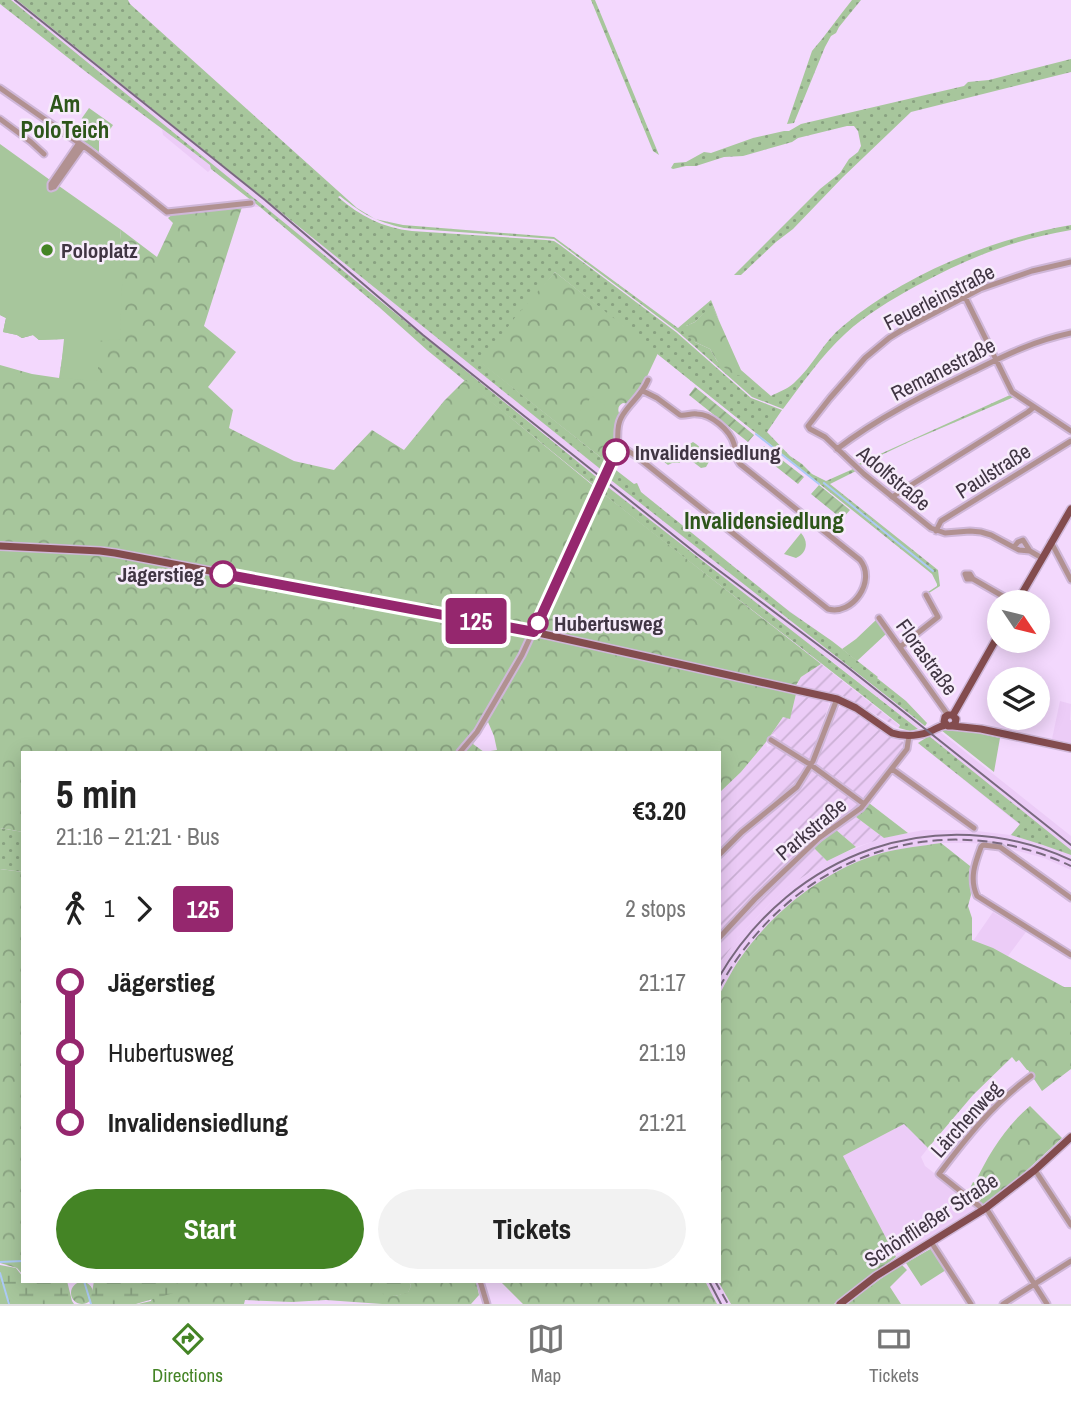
<!DOCTYPE html>
<meta charset="utf-8">
<style>
:root{--surface:#fff;--page:#f2f2f2;--text:#222;--muted:#767676;--line:#e0e0e0;--accent:#448425}
body{margin:0;font-family:"Archivo Narrow",sans-serif;background:var(--page);color:var(--text);height:100vh;display:flex;flex-direction:column;font-size:26px;white-space:nowrap}
*{box-sizing:border-box;margin:0}
p{font-size:23px;color:var(--muted)}
.icon{flex:none;width:38px;height:38px;fill:none;stroke:currentColor;stroke-width:2;stroke-linecap:round;stroke-linejoin:round}
.map{position:relative;flex:1;overflow:hidden}
.details{position:absolute;left:21px;top:751px;width:700px;height:532px;display:flex;flex-direction:column;background:var(--surface);border-radius:0px;box-shadow:0 4px 18px #0003}
.details>*{flex:none}
.badge{padding:0 14px;border-radius:5px;font-size:24px;line-height:46px}
.needle{width:46px;rotate:125deg}
.fabs{position:absolute;left:987px;top:590px;display:grid;gap:14px}
.fabs a{display:grid;place-items:center;width:63px;height:63px;border-radius:50%;background:var(--surface);box-shadow:0 4px 18px #0003;font-size:35px}
.map>.badge{position:absolute;translate:-50% -50%;box-shadow:0 0 0 4px #fff}
.legs{display:flex;align-items:center;gap:10px;height:77px;padding:0 35px;font-size:23px}
.legs p{margin-inline-start:auto}
.overview{display:flex;align-items:center;justify-content:space-between;height:119px;padding:0 35px}
h1{font-size:38px;font-weight:700;line-height:52px}
.cta{display:flex;gap:14px;margin-top:auto;padding:14px 35px}
.cta a{flex:1;height:80px;border-radius:42px;background:var(--accent);color:#fff;font-size:28px;font-weight:700;line-height:80px;text-align:center}
.cta a+a{background:var(--page);color:var(--text)}
ul{padding:0 35px;list-style:none}
li{display:flex;align-items:center;gap:24px;height:70px;font-size:26px}
li i{display:grid;place-items:center;width:10px;height:100%;margin:0 9px;background:currentColor}
li i::after{content:'';width:18px;height:18px;margin:-9px;border:5px solid;border-radius:50%;background:var(--surface)}
li p{margin-inline-start:auto}
li:first-child i{background:linear-gradient(#0000 50%,currentColor 0)}
li:last-child i{background:linear-gradient(currentColor 50%,#0000 0)}
.menu{display:flex;justify-content:space-around;align-items:center;height:98px;border-top:2px solid var(--line);background:var(--surface);font-size:19px;color:var(--muted)}
.menu a{display:grid;justify-items:center;gap:4px}
.menu .active{color:var(--accent)}
.map>svg:first-child{display:block}
.built{fill:#ecccf7}
.industrial{fill:url(#industrial-furrows)}
.grass{fill:url(#grass-dots)}
.forest{fill:url(#forest-crowns)}
.wetland{fill:url(#wetland-marsh)}
.park{fill:#a7c69c}
.garden{fill:url(#garden-furrows)}
.lines{fill:none;stroke-linecap:round;stroke-linejoin:round}
.stream{stroke:#abc9f5;stroke-width:2}
.minor-casing{stroke:#cfb7d8;stroke-width:9}
.major-casing{stroke:#cfb7d8;stroke-width:10}
.minor{stroke:#b19191;stroke-width:5}
.major{stroke:#834c4e;stroke-width:7}
.tram{stroke:#79697f;stroke-width:2}
.rail{stroke:#79697f;stroke-width:2;stroke-dasharray:10 5;stroke-linecap:butt}
.line-1-casing{stroke:#fff;stroke-width:16}
.line-1{stroke:#95276e;stroke-width:10}
.poi-dot{fill:#448425;stroke:#f7ecfb;stroke-width:2.5}
.stop-1-dot{fill:#fff;stroke:#95276e;stroke-width:3.5}
.labels{text-anchor:middle;dominant-baseline:central;stroke-width:5;stroke-linejoin:round;paint-order:stroke}
.poi-label{font-size:21px;font-weight:bold;fill:#403543;stroke:#f7ecfb;text-anchor:start}
.street-label{font-size:21px;fill:#403543;stroke:#f7ecfb}
.stop-label{font-size:21px;font-weight:bold;fill:#403543;stroke:#f7ecfb;text-anchor:start}
.neighbourhood-label{font-size:23px;font-weight:bold;fill:#2d561a;stroke:#f7ecfb}
</style>
<div class="map">
<svg width="1071" height="1304" viewBox="0 0 1071 1304">
<defs>
<pattern id="industrial-furrows" width="10" height="10" patternUnits="userSpaceOnUse" patternTransform="scale(1.75)"><rect width="10" height="10" fill="#ecccf7"/><path d="M-1 1l2-2M0 10L10 0M9 11l2-2" fill="none" stroke="#cbb0d5"/></pattern>
<pattern id="grass-dots" width="8" height="8" patternUnits="userSpaceOnUse" patternTransform="scale(1.75)"><rect width="8" height="8" fill="#a7c69c"/><path d="M2 2h.1M6 6h.1" fill="none" stroke="#89a281" stroke-width="1.8" stroke-linecap="round"/></pattern>
<pattern id="forest-crowns" width="20" height="18" patternUnits="userSpaceOnUse" patternTransform="scale(1.75)"><rect width="20" height="18" fill="#a7c69c"/><path d="M2 6a3 3 0 1 1 6 0M12 15a3 3 0 1 1 6 0" fill="none" stroke="#89a281"/></pattern>
<pattern id="wetland-marsh" width="20" height="14" patternUnits="userSpaceOnUse" patternTransform="scale(1.75)"><rect width="20" height="14" fill="#a7c69c"/><path d="M1 5h8M5 5V1M11 12h8M15 12V8" fill="none" stroke="#89a281"/></pattern>
<pattern id="garden-furrows" width="10" height="10" patternUnits="userSpaceOnUse" patternTransform="scale(1.75)"><rect width="10" height="10" fill="#a7c69c"/><path d="M-1 1l2-2M0 10L10 0M9 11l2-2" fill="none" stroke="#89a281"/></pattern>
</defs>
<rect width="100%" height="100%" fill="#f3d8fd"/>
<path class="built" d="M0 0H34L608 463 597 488 433 355 379 307 260 207H242L241 202 251 200 211 169 208 172 163 135 162 129 83 70Z
M612 467 634 484 637 483 641 492 784 607 842 649 835 655 925 726 918 729 829 659 820 664 601 492Z
M1060 701 1071 704 1070 720H1071V743L1052 739Z
M939 731 1071 836V870L1044 858 995 845 970 843H941L881 854 833 875 805 893 779 913 743 954 719 995V964L739 937 772 901 792 884 827 861 839 855 866 844 887 837 924 830H969L1010 835 1020 825 918 743 923 739Z
M993 912 1026 932 1008 956 973 941Z
M904 1124 928 1148 921 1157 925 1166 978 1207 896 1258 843 1156Z
M705 1281H718L731 1304H717Z"/>
<path class="industrial" d="M821 664 900 726 899 728 843 696 797 685 801 677Z
M796 694 824 700 828 702 829 705 810 758 806 760 784 744 777 741 775 734 771 735 783 717 790 718Z
M841 706 849 709 890 737 902 741 904 743 902 750 865 797 860 798 837 780 817 767 815 762 835 712Z
M766 742 767 747 774 745 805 765V768L794 785 719 848V793L741 772Z
M815 771 858 802V807L818 836 751 899 719 934V858L741 836 798 791 810 772Z
M856 817 884 838 856 847 835 829Z
M814 848 827 861 792 884 770 903 739 937 719 964V942L751 907Z"/>
<path class="grass" d="M0 0H11L600 480 597 488 427 350 379 307 260 207 211 169 210 165C169 133 126 103 85 71 56 49 29 26 0 4Z
M17 0H128L130 4 357 208 375 219 403 225 554 237 678 328 711 300 719 320 712 306 695 322 686 326 695 342 710 349 717 361 741 375V370L771 396C778 392 788 389 794 383 813 366 823 342 843 326 905 274 992 239 1071 225V230C1012 240 968 258 916 286 891 300 865 315 845 334 821 356 802 384 783 409L752 397 677 331 554 239 404 228C375 221 364 215 340 196L338 197C360 216 383 228 412 231L546 240 554 241 560 245 676 332 751 398 782 410 767 432 790 456 802 464 812 474 826 481 853 469 856 471 830 484 938 570 940 586 929 593 928 592 937 586V584L932 574 555 272 482 363 608 463 604 472Z
M591 0H595L659 155 653 151Z
M852 0H861L839 27 836 33 831 36 825 47 794 123 787 124 812 51C826 35 838 17 852 0Z
M1071 59V72L911 112 843 177 793 229 776 242 741 275H734L820 189 840 173 849 159 858 152 861 146 858 131 854 126H847L798 138 792 142 743 156 724 157 696 166H686L673 169 671 168 674 163 686 162 704 152 711 153 753 138 784 131H789L801 124 964 86 968 82 989 80Z
M1010 395 1014 397 911 441 858 466 856 465Z
M612 467 634 484 637 483 641 492 790 612 832 641 878 677 877 678 906 701 926 722 927 723 925 726 607 477Z
M604 484 918 729 910 731 899 728 900 725C802 647 700 571 601 492Z
M929 736 1071 850V855L1043 845 1011 835 1020 824 918 743Z
M0 828 23 832V872L0 869Z"/>
<path class="forest" d="M242 207 204 326 236 352 208 387 233 410 229 428 294 461 334 470 372 430 404 450 444 401 465 380 596 488 821 664 801 677 792 692 796 694 790 719 783 717 766 742 741 772 719 793V752H484L497 750 494 736 488 722 473 744 484 752H23V832L0 828V365L32 374 59 378 65 339 39 340 33 335 22 338 17 335 3 332 6 318 0 315V304L122 251 120 229 157 257 173 223 168 218 174 213Z
M555 272 658 353 643 385 629 404 623 403C618 405 617 410 620 415L615 425 614 443 608 463 481 363 516 316Z
M712 305 741 370V376L732 374 717 361 710 349 695 342 683 332 686 326 695 322Z
M869 803 908 833 884 838 856 817Z
M835 829 856 847 827 861 814 848Z
M941 843 970 866 969 874 971 895 968 906 972 918V940L993 948 1064 987H1071V1069L1042 1091 1028 1070H1027L1019 1060 1016 1062 1012 1057 973 1095 928 1148 904 1124 843 1156 896 1257 834 1304H731L718 1281H719V995C727 981 734 966 744 953 777 908 827 869 882 853 901 848 921 846 941 843Z
M0 869 23 872V1275L17 1268 0 1263Z
M1030 1106 1062 1138 1026 1171 982 1207 967 1195 973 1182 975 1183C988 1155 1005 1127 1030 1106Z
M902 1265 907 1270 890 1287 901 1304H846L890 1272Z
M156 1281H380L379 1288 395 1296 408 1292 411 1286 409 1281H476L479 1295 471 1304H382L326 1300 292 1302 245 1300 244 1304H138L151 1301Z
M500 1281H705L717 1304H523Z
M71 1293a11 11 0 1 1 22 0a11 11 0 1 1-22 0Z"/>
<path class="wetland" d="M0 1265 16 1268 23 1277V1281H67L72 1301 74 1304H0Z
M94 1281H175L184 1290 136 1304H90Z
M380 1281H409L411 1286 408 1293 395 1296 384 1295 378 1288Z"/>
<path class="park" d="M89 108 113 125 107 134 99 141V152L69 131 80 127 82 118Z
M0 144 50 180 47 186 49 190 53 191 59 186 120 229 123 260 120 339 98 341V381L60 378 64 339 39 340 33 335 22 338 17 335 3 332 6 318 0 315Z
M592 396 606 406 591 426 577 416Z
M693 442C702 447 703 454 710 460L706 467 701 468 684 455 677 458 680 463H672L668 465 663 461 662 454 671 455Z
M801 533C809 542 807 553 796 558L784 554Z
M876 620 886 634 857 661 842 649 856 639Z
M944 728 951 730 956 728 1000 738 994 772 941 730Z
M932 1248 946 1270 921 1286 906 1263Z"/>
<path class="garden" d="M695 387 754 435 748 442 689 395Z
M764 446 804 477 798 484 759 453Z
M819 485 850 510 842 519 811 494Z"/>
<g class="lines">
<path class="stream" d="M756 434 819 484
M824 483 933 571
M0 1262 23 1261
M0 1273 9 1304
M84 1281 91 1304"/>
<g class="minor-casing">
<path id="minor" d="M0 88 89 150 167 212 251 203
M0 119 31 142 44 154
M79 143 51 184V188L54 187 83 146
M965 297 1012 392 1071 431
M619 445 636 456 828 609C852 616 877 581 860 560L740 464C735 458 736 451 734 444 730 430 711 414 697 414 691 413 686 416 680 415L657 398 643 391
M837 449C878 418 920 397 967 374 1004 356 1030 342 1071 333
M892 497 1028 412 1034 407
M936 531 941 521 1071 441
M1051 542 1071 580
M1014 547 1018 542 1023 540 1030 551
M1042 558 1030 551 1019 550 991 535 981 532 970 531 945 533 931 528 864 474 825 437 810 429 808 426 830 398 865 358 889 338 902 330 980 289 1032 271 1071 262
M973 579H967L965 574H970L973 579 1013 602
M879 618 948 715
M900 647 938 617 926 595
M771 740 811 765 864 804
M460 752 477 732 522 655 616 452C620 440 615 429 621 418 629 403 641 397 648 380
M892 769 974 828
M719 855 742 832 797 787 813 761 837 699
M1071 898 1000 847 983 845 981 847C975 863 969 879 977 896L1071 955
M719 938 755 899 819 838 861 808 907 749 909 736
M1035 1170 1071 1225
M986 1208 1047 1304
M983 1211 979 1206 939 1174C967 1137 993 1104 1031 1076
M931 1242 971 1304
M480 1281 487 1304
M1003 1304 1071 1261"/>
</g>
<g class="major-casing">
<path id="major" d="M0 546 100 551 115 553 534 632 837 699 856 708 892 733C904 737 917 736 929 732 936 729 939 726 946 725
M1017 602 1071 509
M953 715 999 634
M955 718 953 715H948L945 717 944 722 948 726H951L955 724 956 719
M953 726 981 729 1071 748
M840 1304 876 1276 986 1208 1035 1170 1071 1137"/>
</g>
<use href="#minor" class="minor"/>
<use href="#major" class="major"/>
<path class="tram" d="M15 0 265 200 423 335 697 554 846 666 1071 845
M719 977C792 852 937 799 1071 860
M709 1281 721 1304"/>
<path class="rail" d="M719 988C790 859 934 802 1071 866
M715 1281 728 1304"/>
</g>
<g class="lines">
<g class="line-1-casing">
<path id="line-1" d="M223 574 534 632 616 452"/>
</g>
<use href="#line-1" class="line-1"/>
</g>
<circle class="poi-dot" cx="47" cy="250" r="7"/>
<g class="stop-1-dot">
<circle cx="616" cy="452" r="12"/>
<circle cx="223" cy="574" r="12"/>
<circle cx="538" cy="623" r="9"/>
</g>
<g class="labels">
<g class="poi-label">
<text x="61" y="250">Poloplatz</text>
</g>
<g class="street-label">
<text transform="translate(939 297) rotate(-27)">Feuerleinstraße</text>
<text transform="translate(943 369) rotate(-27)">Remanestraße</text>
<text transform="translate(993 471) rotate(-32)">Paulstraße</text>
<text transform="translate(894 478) rotate(40)">Adolfstraße</text>
<text transform="translate(927 657) rotate(54)">Florastraße</text>
<text transform="translate(811 829) rotate(-40)">Parkstraße</text>
<text transform="translate(966 1119) rotate(-48)">Lärchenweg</text>
<text transform="translate(931 1220) rotate(-33)">Schönfließer Straße</text>
</g>
<g class="stop-label">
<text x="635" y="452">Invalidensiedlung</text>
<text x="204" y="574" text-anchor="end">Jägerstieg</text>
<text x="554" y="623">Hubertusweg</text>
</g>
<g class="neighbourhood-label">
<text x="65" y="103">Am<tspan x="65" dy="26">PoloTeich</tspan></text>
<text x="764" y="520">Invalidensiedlung</text>
</g>
</g>
</svg>
<div class="fabs">
<a><svg class="needle" viewBox="-14 -14 28 28"><path d="M0-13l5 13h-10z" fill="#e53935"/><path d="M0 13l5-13h-10z" fill="#767676"/></svg></a>
<a><svg class="icon" aria-label="layers" viewBox="0 0 24 24"><path d="M12 4l9 5-9 5-9-5zM3 14l9 5 9-5"/></svg></a>
</div>
<b class="badge" style="left:476px;top:621px;background:#95276e;color:#fff">125</b>
<section class="details">
<div class="overview"><div><h1>5 min</h1><p>21:16 – 21:21 · Bus</p></div><b>€3.20</b></div>
<div class="legs"><svg class="icon" aria-label="walk" viewBox="0 0 24 24"><circle cx="13" cy="4" r="2"/><path d="M13 8l-2 6 4 7M11 14l-3 7M7 12l3-4h3l4 4"/></svg>1<svg class="icon" aria-label="forward" viewBox="0 0 24 24"><path d="M9 5l7 7-7 7"/></svg><b class="badge" style="background:#95276e;color:#fff">125</b><p>2 stops</p></div>
<ul>
<li><i style="color:#95276e"></i><b>Jägerstieg</b><p>21:17</p></li>
<li><i style="color:#95276e"></i><span>Hubertusweg</span><p>21:19</p></li>
<li><i style="color:#95276e"></i><b>Invalidensiedlung</b><p>21:21</p></li>
</ul>
<div class="cta"><a>Start</a><a>Tickets</a></div>
</section>
</div>
<nav class="menu">
<a class="active"><svg class="icon" aria-label="directions" viewBox="0 0 24 24"><path d="M12 3l9 9-9 9-9-9zM9 14v-3h6M13 9l2 2-2 2"/></svg>Directions</a>
<a><svg class="icon" aria-label="map" viewBox="0 0 24 24"><path d="M3 6l6-2 6 2 6-2v14l-6 2-6-2-6 2zM9 4v14M15 6v14"/></svg>Map</a>
<a><svg class="icon" aria-label="tickets" viewBox="0 0 24 24"><path d="M3 7h18v10H3zM15 7v10"/></svg>Tickets</a>
</nav>
